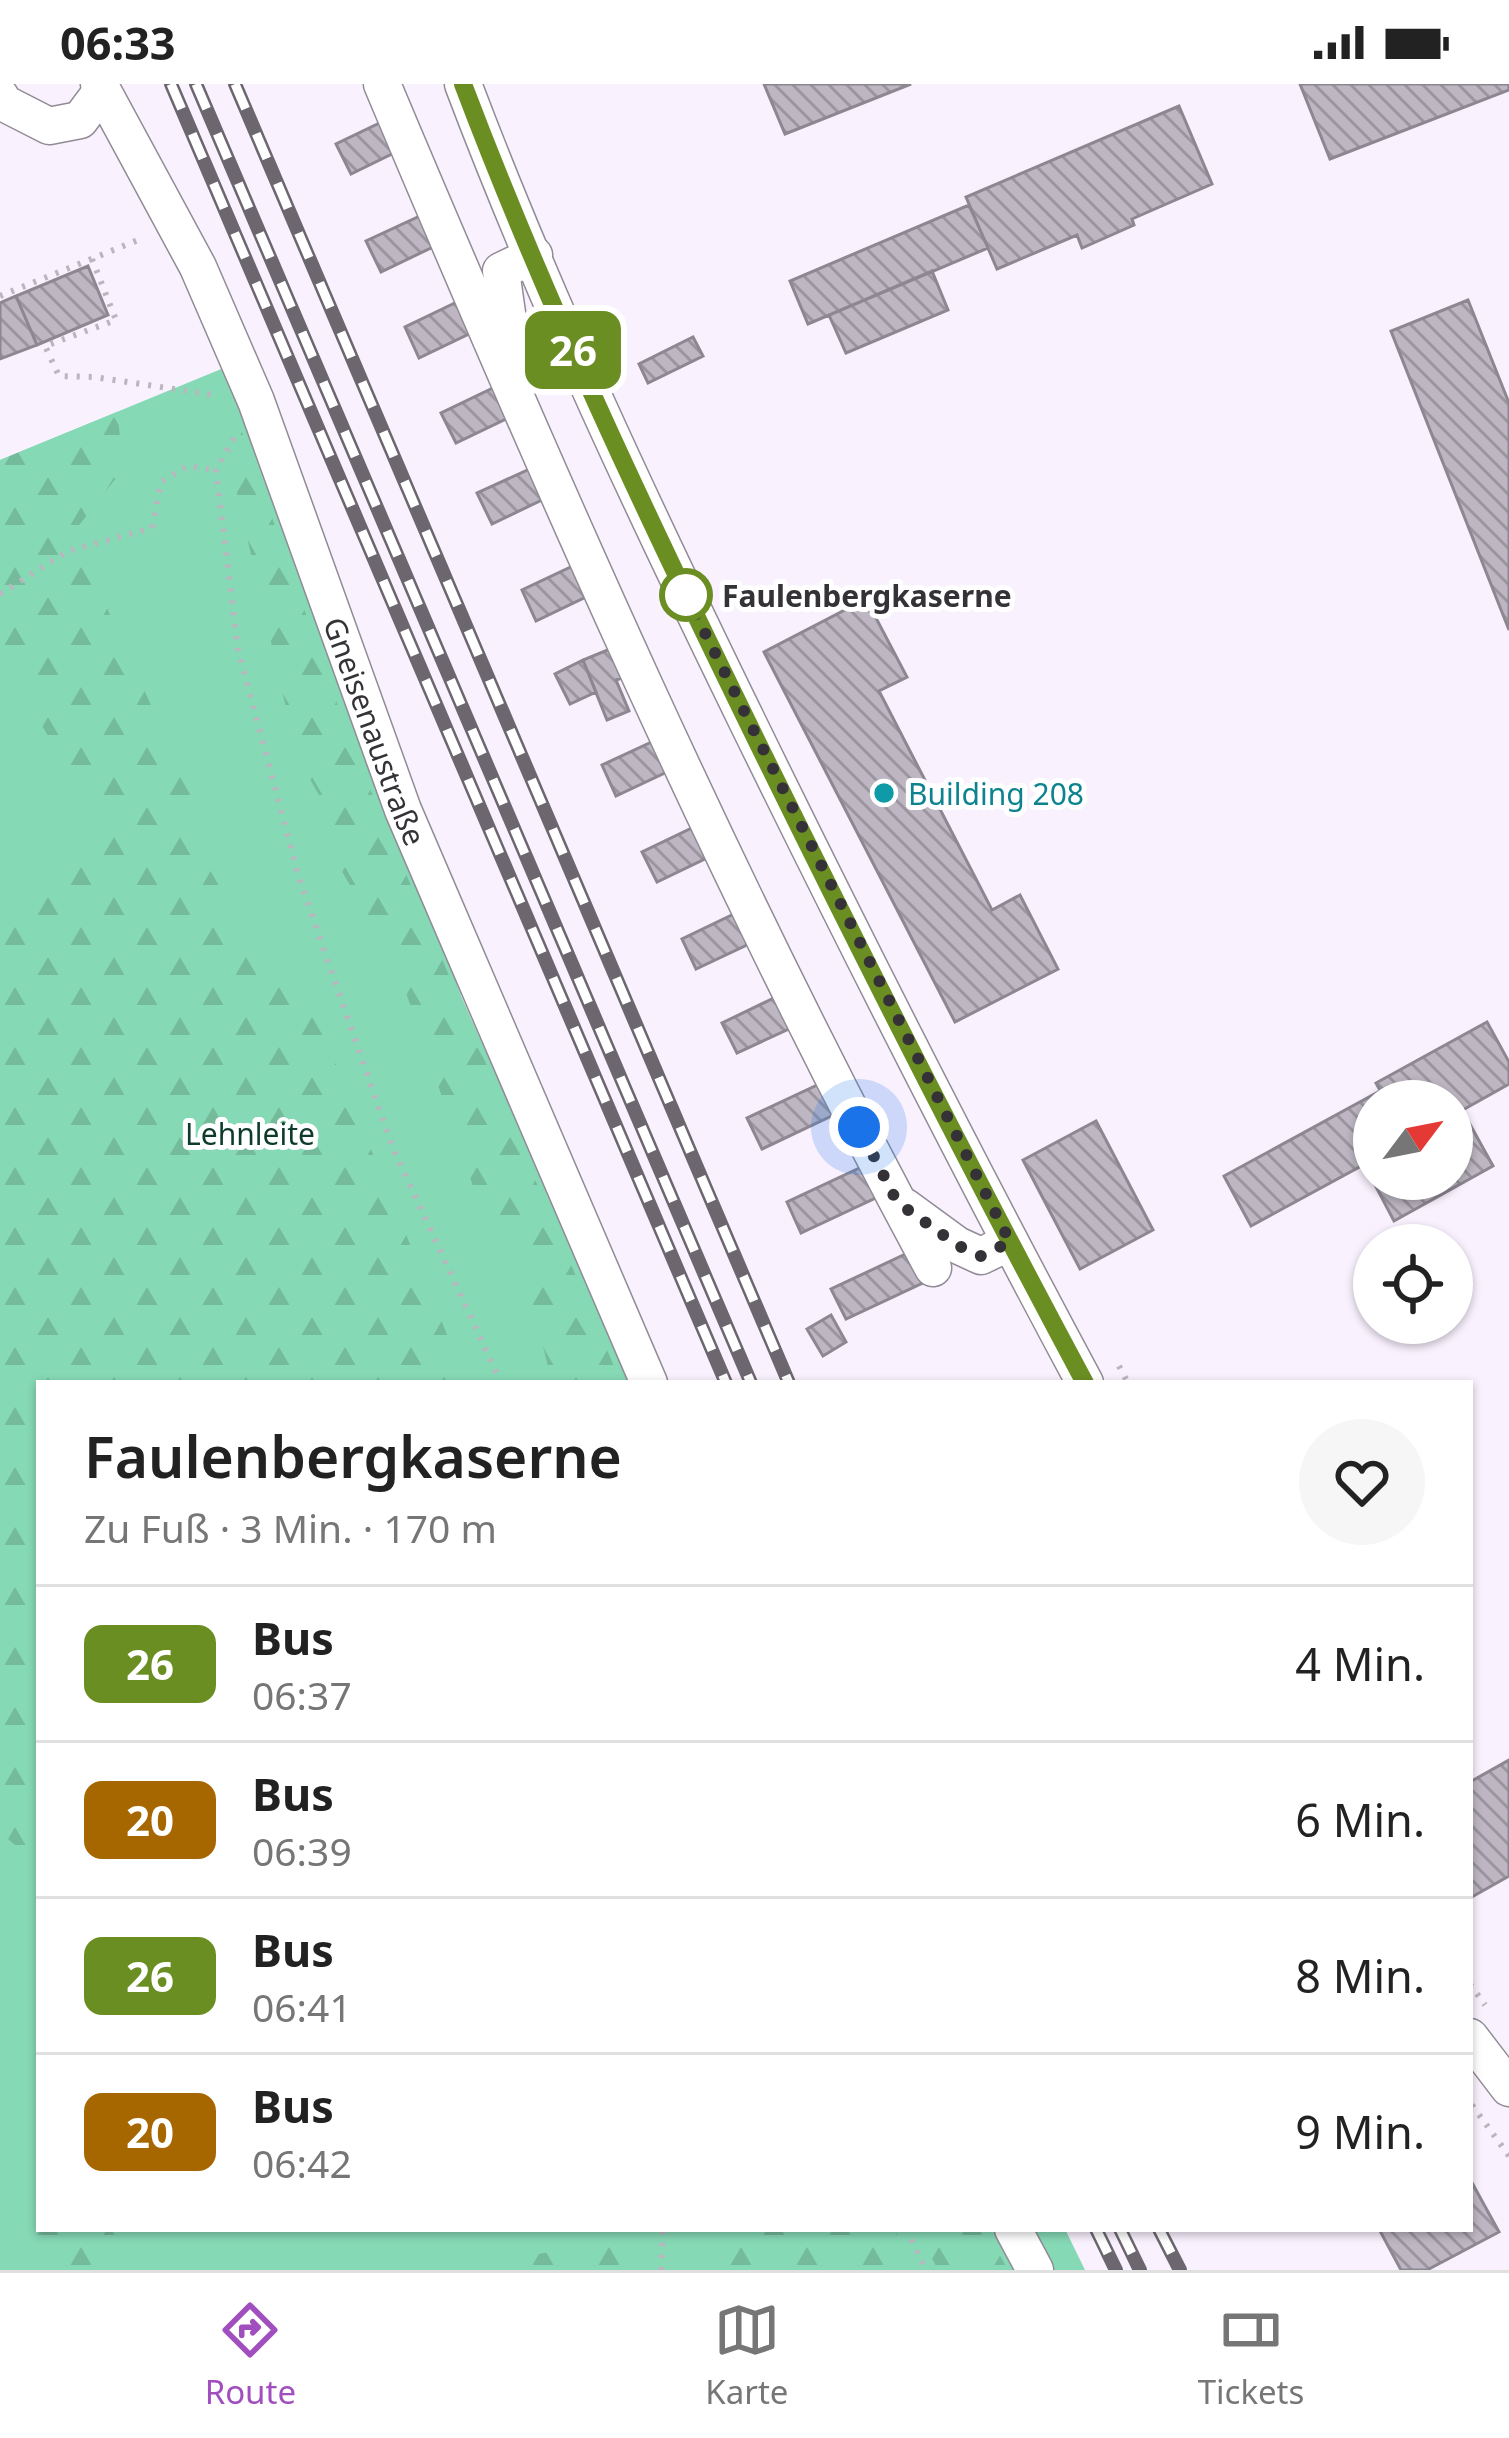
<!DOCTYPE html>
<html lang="de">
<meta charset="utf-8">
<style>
:root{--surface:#fff;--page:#f6f6f6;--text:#222;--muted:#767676;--line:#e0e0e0;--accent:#a14fbf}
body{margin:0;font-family:"Noto Sans",sans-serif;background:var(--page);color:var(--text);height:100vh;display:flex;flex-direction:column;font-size:45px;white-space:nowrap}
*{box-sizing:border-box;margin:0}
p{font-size:39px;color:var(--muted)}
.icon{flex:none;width:66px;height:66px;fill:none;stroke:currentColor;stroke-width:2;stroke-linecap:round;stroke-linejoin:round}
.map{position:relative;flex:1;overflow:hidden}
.side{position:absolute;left:36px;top:1296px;width:1437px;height:852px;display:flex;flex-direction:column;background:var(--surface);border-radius:0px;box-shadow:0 3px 9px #0004}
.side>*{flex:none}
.badge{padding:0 24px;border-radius:18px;font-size:42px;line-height:78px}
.needle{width:78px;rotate:58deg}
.fabs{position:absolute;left:1353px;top:996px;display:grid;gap:24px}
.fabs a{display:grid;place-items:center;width:120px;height:120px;border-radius:50%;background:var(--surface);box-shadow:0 3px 9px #0004;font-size:60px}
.you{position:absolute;width:60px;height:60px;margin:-30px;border:9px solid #fff;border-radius:50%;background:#1a73e8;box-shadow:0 0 0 18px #1a73e833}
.map>.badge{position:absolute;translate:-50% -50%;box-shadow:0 0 0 6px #fff}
.round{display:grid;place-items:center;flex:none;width:126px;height:126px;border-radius:63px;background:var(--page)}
.head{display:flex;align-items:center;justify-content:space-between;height:204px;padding:0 48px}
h1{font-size:57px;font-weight:600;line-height:90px}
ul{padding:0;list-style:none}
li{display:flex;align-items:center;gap:36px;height:156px;padding:0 48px;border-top:3px solid var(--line)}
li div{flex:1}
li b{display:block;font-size:45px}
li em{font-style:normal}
li .badge{min-width:132px;font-weight:700;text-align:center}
.status{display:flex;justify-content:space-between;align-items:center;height:84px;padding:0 60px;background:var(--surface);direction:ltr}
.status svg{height:33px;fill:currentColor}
.menu{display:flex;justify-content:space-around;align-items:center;height:168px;border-top:3px solid var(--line);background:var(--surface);font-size:33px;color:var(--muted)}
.menu a{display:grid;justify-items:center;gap:6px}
.menu .on{color:var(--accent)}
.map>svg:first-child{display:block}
.green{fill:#86d9b5}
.forest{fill:url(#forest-firs)}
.building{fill:url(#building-back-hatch);stroke:#8d8792;stroke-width:3}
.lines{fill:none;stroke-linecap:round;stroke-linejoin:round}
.minor-casing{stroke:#918b96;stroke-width:39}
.path{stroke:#bcb5c0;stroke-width:6;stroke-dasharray:3 9;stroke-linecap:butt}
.minor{stroke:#fff;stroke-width:36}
.rail-casing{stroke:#6c676f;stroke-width:14}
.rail{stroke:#fff;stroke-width:9;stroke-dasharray:27;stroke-linecap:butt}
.line-casing{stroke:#fff;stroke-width:27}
.line{stroke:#6b8e23;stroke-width:18}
.walk{stroke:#353237;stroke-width:12;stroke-dasharray:0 21.6}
.stop-dot{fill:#fff;stroke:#6b8e23;stroke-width:6}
.culture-dot{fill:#0f9aa8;stroke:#fff;stroke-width:4.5}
.labels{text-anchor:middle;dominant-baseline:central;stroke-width:10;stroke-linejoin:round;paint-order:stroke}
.stop-label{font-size:30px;font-weight:bold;fill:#353237;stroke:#fff;text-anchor:start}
.street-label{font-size:30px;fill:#353237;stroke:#fff}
.culture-label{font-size:30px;fill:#0d838f;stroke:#fff;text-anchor:start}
.park-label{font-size:30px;fill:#0e3b2b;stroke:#fff}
</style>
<div class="status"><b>06:33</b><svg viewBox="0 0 49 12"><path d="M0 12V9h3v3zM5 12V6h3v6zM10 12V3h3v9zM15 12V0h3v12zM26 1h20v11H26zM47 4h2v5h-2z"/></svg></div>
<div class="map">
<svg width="1509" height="2186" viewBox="0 0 1509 2186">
<defs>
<pattern id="forest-firs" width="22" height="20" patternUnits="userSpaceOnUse" patternTransform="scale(3)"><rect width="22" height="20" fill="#86d9b5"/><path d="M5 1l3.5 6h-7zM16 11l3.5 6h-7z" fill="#74bb9c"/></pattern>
<pattern id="building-back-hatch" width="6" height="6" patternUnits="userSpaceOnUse" patternTransform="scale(3)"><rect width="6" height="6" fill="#beb7c3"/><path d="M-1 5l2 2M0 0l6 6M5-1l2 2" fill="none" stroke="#9b959f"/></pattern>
</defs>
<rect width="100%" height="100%" fill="#f9f1fe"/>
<path class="green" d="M231 281 462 914 633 1299H39V2145H1065L1085 2186H0V376Z"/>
<path class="forest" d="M117 328 124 384 73 449 199 727 205 777 250 857 292 873 467 1299H39V1782L0 1748V825L111 758 0 571V376Z
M242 348 352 662 621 1299H552L525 1190 475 1108 397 883 332 770 319 711 297 672 231 383 230 368Z
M39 2028V2145H111L135 2186H33C22 2132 23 2083 33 2029Z
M729 2145H894L916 2186H721Z
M917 2145H985L1008 2186H938Z
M603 2158 635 2169 630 2186H521L528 2172Z"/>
<path class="building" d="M764 0H911L785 50Z
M1300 0H1509V6L1330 75Z
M1179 22 1212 100 1132 135 1134 141 1082 164 1077 151 997 185 966 113Z
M390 34 404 64 351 90 336 60Z
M969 121 988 164 808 240 790 197Z
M420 132 435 162 381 188 366 157Z
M88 182 108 231 37 261 16 212Z
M932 187 948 226 846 269 829 231Z
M16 212 37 261 0 275V219Z
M1468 216 1509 319V546L1391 247Z
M459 217 473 248 419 274 405 243Z
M693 253 703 272 648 299 639 280Z
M495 303 510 333 456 359 441 329Z
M532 384 546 414 492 440 477 409Z
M575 481 590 511 536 537 522 506Z
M866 515 907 593 879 607 992 826 1020 811 1058 885 955 938 764 568Z
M610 565 622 594 616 596 629 627 607 636 583 576Z
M583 576 596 608 570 620 555 590Z
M656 656 671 686 616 712 602 681Z
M696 742 711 772 657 798 642 768Z
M736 829 751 859 696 885 682 855Z
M776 913 791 944 737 969 722 939Z
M1487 938 1509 978V1000L1452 1032V1017H1386L1376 999Z
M828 996 842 1027 762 1065 747 1034Z
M1380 1007 1386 1017H1374V1075L1251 1142 1224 1092Z
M1462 1026 1493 1082 1394 1137 1364 1080 1374 1075V1095H1452V1032Z
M1096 1037 1153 1146 1080 1185 1023 1076Z
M868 1080 882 1111 801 1149 787 1118Z
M912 1167 927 1197 846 1235 831 1205Z
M831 1231 846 1258 823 1272 807 1245Z
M1509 1676V1792L1470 1814V1698Z
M1470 2095 1499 2148 1427 2186H1401L1379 2145H1470Z"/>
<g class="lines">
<g class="minor-casing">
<g id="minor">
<path id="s1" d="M99 0 198 183 256 317 403 726 649 1299"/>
<path d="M382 0C551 401 726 801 933 1184"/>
<path d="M463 0C545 217 645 428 747 637 856 860 968 1081 1085 1299"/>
<path d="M0 12 4 19 49 42 80 36 101 8"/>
<path d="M514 278 501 187 534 171"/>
<path d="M905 1123 957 1161 981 1172 1010 1158"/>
<path d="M1470 1953 1509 2004"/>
<path d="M1013 2145 1035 2186"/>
</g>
</g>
<path class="path" d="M92 175 116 236 45 262 59 292 94 293 214 311
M0 212 143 154
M234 354 216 386 238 565 299 794 392 1062 501 1299
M0 510 68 467 152 444 161 398 187 382 216 386
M1119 1282 1128 1299
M1470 1900 1485 1921
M1472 2021 1509 2072
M906 2145 926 2186
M661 2186 663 2145"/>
<use href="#minor" class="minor"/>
<g class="rail-casing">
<path id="rail" d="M171 0 726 1299
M196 0 751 1299
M235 0 789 1299
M1096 2145 1116 2186
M1120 2145 1140 2186
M1159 2145 1180 2186"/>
</g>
<use href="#rail" class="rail"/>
</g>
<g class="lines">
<g class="line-casing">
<path id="line" d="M463 0C545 217 645 428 747 637 856 860 968 1081 1085 1299"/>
</g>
<use href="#line" class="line"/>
<path class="walk" d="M686 511 1010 1158 981 1172 957 1161 897 1118 859 1043"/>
</g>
<circle class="stop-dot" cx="686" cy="511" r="24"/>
<circle class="culture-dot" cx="884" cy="709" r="12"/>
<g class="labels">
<g class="stop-label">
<text x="722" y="511">Faulenbergkaserne</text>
</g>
<g class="street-label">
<text stroke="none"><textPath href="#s1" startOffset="705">Gneisenaustraße</textPath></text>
</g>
<g class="culture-label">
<text x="908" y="709">Building 208</text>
</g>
<g class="park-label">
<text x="250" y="1049">Lehnleite</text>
</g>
</g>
</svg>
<div class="fabs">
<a><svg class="needle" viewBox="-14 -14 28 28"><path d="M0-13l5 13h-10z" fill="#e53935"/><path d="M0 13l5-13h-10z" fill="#767676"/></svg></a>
<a><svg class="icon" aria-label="locate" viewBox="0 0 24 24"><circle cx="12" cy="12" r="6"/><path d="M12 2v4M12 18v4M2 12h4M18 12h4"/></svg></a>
</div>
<div class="you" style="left:859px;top:1043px"></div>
<b class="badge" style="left:573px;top:266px;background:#6b8e23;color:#fff">26</b>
<section class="side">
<div class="head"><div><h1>Faulenbergkaserne</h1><p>Zu Fuß · 3 Min. · 170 m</p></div><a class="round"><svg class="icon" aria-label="heart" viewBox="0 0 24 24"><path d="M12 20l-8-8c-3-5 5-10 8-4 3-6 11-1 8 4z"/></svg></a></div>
<ul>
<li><span class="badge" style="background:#6b8e23;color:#fff">26</span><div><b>Bus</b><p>06:37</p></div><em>4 Min.</em></li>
<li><span class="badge" style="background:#a76700;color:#fff">20</span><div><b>Bus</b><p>06:39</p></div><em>6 Min.</em></li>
<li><span class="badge" style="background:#6b8e23;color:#fff">26</span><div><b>Bus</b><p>06:41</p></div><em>8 Min.</em></li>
<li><span class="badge" style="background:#a76700;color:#fff">20</span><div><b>Bus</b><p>06:42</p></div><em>9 Min.</em></li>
</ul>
</section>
</div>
<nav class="menu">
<a class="on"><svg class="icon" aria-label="directions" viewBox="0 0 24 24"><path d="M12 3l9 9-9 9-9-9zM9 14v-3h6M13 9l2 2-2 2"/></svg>Route</a>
<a><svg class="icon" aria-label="map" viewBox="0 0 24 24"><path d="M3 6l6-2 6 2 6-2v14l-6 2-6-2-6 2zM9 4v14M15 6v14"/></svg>Karte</a>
<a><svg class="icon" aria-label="tickets" viewBox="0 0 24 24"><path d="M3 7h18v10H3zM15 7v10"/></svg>Tickets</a>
</nav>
